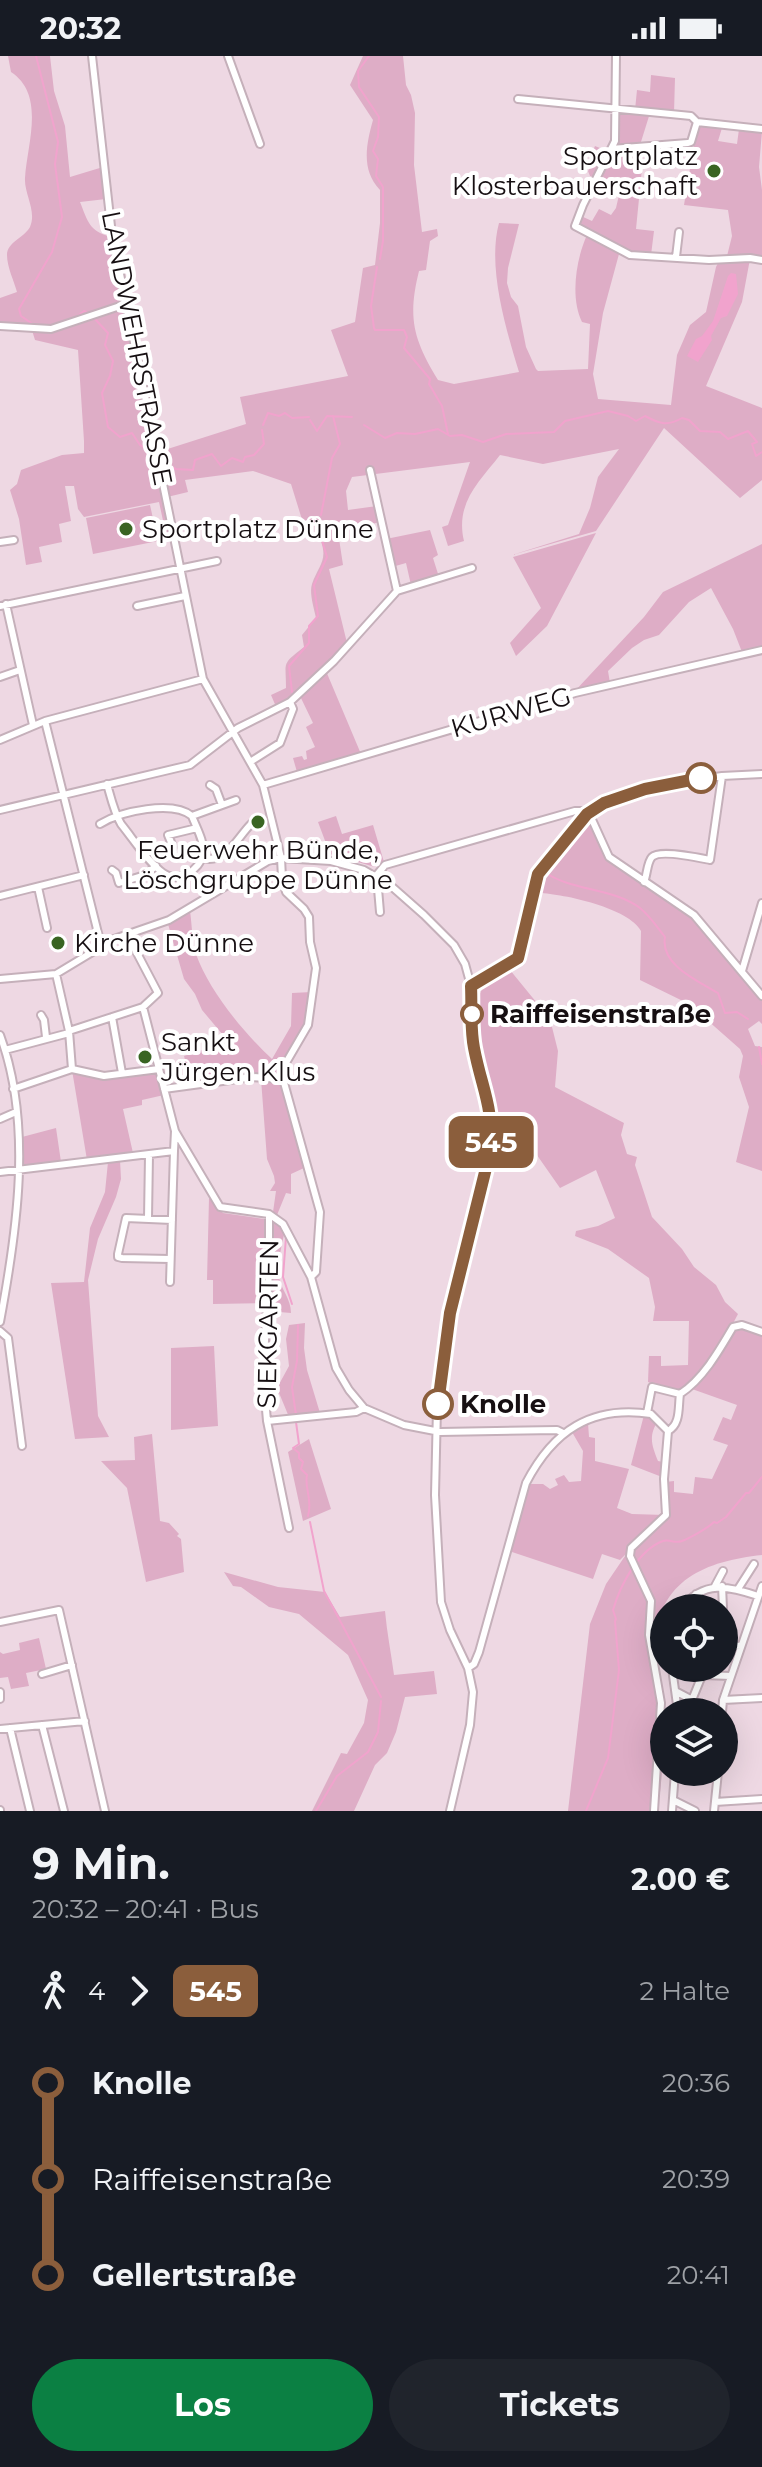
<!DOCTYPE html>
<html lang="de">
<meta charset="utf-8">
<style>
:root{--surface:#171b24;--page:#20242c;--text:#f1f3f6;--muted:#9ea1a6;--accent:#0b8043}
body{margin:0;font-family:Montserrat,sans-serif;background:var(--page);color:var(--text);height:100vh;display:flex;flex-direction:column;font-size:30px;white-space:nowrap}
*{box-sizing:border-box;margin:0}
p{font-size:26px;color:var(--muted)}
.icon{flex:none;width:44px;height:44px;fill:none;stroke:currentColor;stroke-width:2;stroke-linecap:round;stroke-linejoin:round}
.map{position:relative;height:1755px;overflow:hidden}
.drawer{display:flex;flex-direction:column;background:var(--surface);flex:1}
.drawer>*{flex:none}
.badge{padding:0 16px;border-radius:12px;font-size:28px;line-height:52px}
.fabs{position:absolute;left:650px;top:1538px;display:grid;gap:16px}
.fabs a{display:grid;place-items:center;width:88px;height:88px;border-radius:50%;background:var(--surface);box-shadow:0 8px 32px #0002;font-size:40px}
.map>.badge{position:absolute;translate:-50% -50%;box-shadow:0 0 0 4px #fff}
.legs{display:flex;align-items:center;gap:12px;height:88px;padding:0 32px;font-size:26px}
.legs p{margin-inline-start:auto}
.head{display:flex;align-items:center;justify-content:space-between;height:136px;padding:0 32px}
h1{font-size:44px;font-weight:700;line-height:60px}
.primary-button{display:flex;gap:16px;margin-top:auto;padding:16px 32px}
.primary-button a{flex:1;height:92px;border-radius:48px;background:var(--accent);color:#fff;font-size:32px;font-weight:700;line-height:92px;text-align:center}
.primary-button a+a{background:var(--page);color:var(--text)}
ul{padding:0 32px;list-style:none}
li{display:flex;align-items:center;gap:28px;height:96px;font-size:30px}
li i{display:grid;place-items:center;width:12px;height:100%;margin:0 10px;background:currentColor}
li i::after{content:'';width:20px;height:20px;margin:-10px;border:6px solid;border-radius:50%;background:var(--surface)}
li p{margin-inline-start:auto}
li:first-child i{background:linear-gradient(#0000 50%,currentColor 0)}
li:last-child i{background:linear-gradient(currentColor 50%,#0000 0)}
.status{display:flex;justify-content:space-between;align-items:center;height:56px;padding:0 40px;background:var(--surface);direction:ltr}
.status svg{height:22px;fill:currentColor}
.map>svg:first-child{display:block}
.green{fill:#deadc6}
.water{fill:#f1a3cd}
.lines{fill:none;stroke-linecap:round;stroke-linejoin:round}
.stream{stroke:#f1a3cd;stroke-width:2}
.minor-casing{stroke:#c5b0ba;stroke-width:10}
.minor{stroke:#fff;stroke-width:6}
.line-1-casing{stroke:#fff;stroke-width:18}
.line-1{stroke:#8b5e3c;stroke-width:12}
.poi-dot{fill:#396422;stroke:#fff;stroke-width:3}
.stop-1-dot{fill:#fff;stroke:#8b5e3c;stroke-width:4}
.labels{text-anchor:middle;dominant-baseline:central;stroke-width:8;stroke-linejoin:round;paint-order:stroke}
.poi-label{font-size:26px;fill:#160f12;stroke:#fff;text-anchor:start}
.street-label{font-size:26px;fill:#160f12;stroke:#fff}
.stop-label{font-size:26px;font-weight:bold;fill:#160f12;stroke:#fff;text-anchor:start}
</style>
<div class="status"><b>20:32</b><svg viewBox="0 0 49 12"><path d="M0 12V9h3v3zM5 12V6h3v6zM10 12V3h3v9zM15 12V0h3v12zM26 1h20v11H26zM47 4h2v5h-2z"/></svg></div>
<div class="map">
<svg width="762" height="1755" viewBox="0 0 762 1755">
<rect width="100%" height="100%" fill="#eed8e3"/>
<path class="green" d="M8 0H50L54 35 65 70 70 121 103 111 106 143 80 146C88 166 89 175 111 181L155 397 246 368 240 341 348 320 331 274 355 266 363 212 375 209 380 167V134C361 114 366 89 373 64L350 29 363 0H403L406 29 411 39 415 57 414 109 422 176 437 173 438 180 430 185 426 214 419 215C407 263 414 284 438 324L454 328 519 316C506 273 487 211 499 167L519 168 508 212 507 227 511 241 518 250 526 291 536 313 538 315 588 313 590 268 582 266C570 242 576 203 587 179L577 172 581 160 592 165 599 153 611 159 616 152 622 126 590 120 588 115 592 109H598L591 99 595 90 607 95 613 85 614 54 650 57 640 89 644 92 636 173 654 175 651 199 619 198 603 257 593 318 598 343 671 349 677 299 690 269 706 256 716 211 720 203 727 200 732 180 728 154 684 149 697 70 722 72 718 85 737 88 739 73 762 75 759 111 762 134V202L750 203 742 246 706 330 762 352V424L740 442 664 372 596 475 512 499 579 478 590 452 598 421 619 393 543 408 500 399C479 426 455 447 464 485L448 490 442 471 448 469 470 406 352 421 346 435 348 454 377 450 380 466 338 476 343 509 329 513 347 587 303 633 277 653 271 639 286 632C286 605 281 609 304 591L302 579 316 562C314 552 309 537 312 528 318 510 329 504 320 483H308L291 428 253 415 185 424 188 436 163 442 172 482 167 483 159 446 84 461 78 453 74 430H65L71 465 59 468 62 486 39 491 42 506 26 509 19 463 10 434 17 428 21 414 62 399 84 397V385L78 294 35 284 31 271 0 268V242L17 236C14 225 7 211 7 199 7 186 24 182 30 171 37 155 24 138 25 122 27 88 46 39 11 16Z
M651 19 675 22 674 57 635 54 637 34 650 36Z
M150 449 158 485 93 498 86 462Z
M430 474 438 499 433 502 439 521 411 529 406 507 392 511 386 483Z
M596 477 547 570 516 600 510 587 541 552 513 501Z
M762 488V592L742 596 733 573 711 532 689 546 659 579 644 584 632 592 608 615 610 627 574 636 644 561 663 536Z
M326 615 361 698 297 716 293 702 302 700 304 704 307 703 306 695 315 691 306 671 313 667 300 640Z
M336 760 342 778 373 769 384 806 375 811 330 798 318 766Z
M588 763 604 797 628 818 693 861 762 944V968L759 965 748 973 755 990 762 991V1115L736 1106 749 1051 739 1021 743 1000 740 993 689 948 640 924 641 875C629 852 564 838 539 837L545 810Z
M190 855C192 869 192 885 196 898 209 935 244 977 272 1003L291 970 292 937 312 936 308 969 282 1019 191 1028 184 1000 228 985 202 954 195 938 184 923 168 868Z
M510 914 550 963 558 995 555 1031 624 1067 621 1079 627 1098 637 1101 635 1109 652 1161 682 1193 694 1211 716 1229 725 1246 738 1258 720 1292 684 1334 675 1336 648 1326 649 1300H661V1310L688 1309 689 1265H653L655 1251 649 1222 608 1193 575 1180 576 1175 598 1170 615 1162 596 1114 560 1132 518 1072 498 1060 492 1047 476 996 475 950 484 928Z
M72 1014 93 1020 158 1014 164 1039 142 1044V1049L123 1053 133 1097 87 1104Z
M261 1023 281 1025 304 1112 291 1118V1138L286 1137 277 1159 273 1156 276 1135H270L275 1127 274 1120 267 1103Z
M56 1072 61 1106 22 1111V1081Z
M120 1104 121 1123 116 1141 98 1183 88 1224 98 1360 109 1381 75 1383 51 1227 84 1226 90 1172 105 1136 108 1106Z
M209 1142 223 1157 264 1163 267 1223 263 1244 266 1247 213 1248V1224H207Z
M273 1162 285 1175C282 1187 277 1208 279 1221 281 1234 291 1242 291 1257L268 1255 270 1165Z
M305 1267 304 1292 307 1314 320 1357 289 1361 277 1332 289 1310 286 1283 289 1269Z
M739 1272 762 1280V1499C706 1505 658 1524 655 1588 655 1607 661 1625 663 1643 666 1664 662 1736 657 1755H568L590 1568 606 1528 625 1500 666 1462 665 1426 674 1425V1436L693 1438 695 1421 712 1423 728 1389 713 1384 723 1361 731 1364 737 1349 692 1333 691 1330 732 1276Z
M214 1290 218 1370 171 1374V1292Z
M644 1359 658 1365C648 1380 652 1390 658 1405L663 1406 662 1421 631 1409Z
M588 1367 589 1381 595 1382V1405L629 1413 617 1452 632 1458 665 1459 620 1504 602 1498 593 1523 509 1495 528 1428H543L550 1433 558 1429 555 1423 564 1419 569 1426 581 1425 583 1395 572 1376Z
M152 1378 160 1465 169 1467 179 1478 177 1480 181 1483 184 1516 146 1526 127 1432 101 1405 135 1404 134 1381Z
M309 1383 331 1453 303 1465 288 1396Z
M224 1516 278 1531 325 1536 340 1561 385 1555C387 1577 391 1597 394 1619L434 1615 437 1638 405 1641 396 1676 387 1697 375 1709 354 1755H312L341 1697 347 1698 364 1667 368 1644 348 1599 299 1558 269 1551 241 1531 233 1530Z
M39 1582 46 1613 26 1617 29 1630 11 1633 8 1621 0 1622V1596L3 1598 20 1594 19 1587Z"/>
<path class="water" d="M731 217 736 218 738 238 727 260 721 262 711 280 712 284 698 306 687 300 696 283 702 280 713 265 728 220Z"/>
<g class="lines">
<path class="stream" d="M369 0 358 15 359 31 379 61 378 81 373 95 378 103 376 120 383 131V185L380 203
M377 211 371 250 374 272 375 274H404L407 281 404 292 430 323 429 328 442 350 448 378
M75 262 84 255 88 257
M94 262 108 277 105 289 113 305 110 320 102 337 108 371 120 381 132 377 140 389 152 397
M34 269 21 260 19 253 52 196 62 161 55 108 58 86 36 0
M40 270 54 269
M310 364 317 375 327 360 352 361
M263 369 268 357 279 360 285 357 292 362 309 361
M364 369 385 382 397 377 415 378 438 373 450 380 462 379 483 386 506 378 554 376 565 365 608 355 628 360 636 365 645 360C658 367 667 371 682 362L689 364 700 375 720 376 728 383 748 375 757 386 752 388 756 400 762 396
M163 408 176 413 193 414 195 404 212 398 221 410 232 402 243 406 245 401 254 399 264 388 262 374
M321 459 332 402 340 388 333 360
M292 636 289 610 309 587V570L318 560 314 529 327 501 322 484
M699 720 718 718
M683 722 695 720
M581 752 652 729
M546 817C573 835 613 832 640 852 650 860 657 871 665 881 660 909 698 925 718 937L725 957 737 956 748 963
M759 991 762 1008
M286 1181 283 1221 292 1248
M296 1359 292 1331 297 1305 298 1269
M296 1366 299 1388 293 1392 299 1397V1402L303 1406 301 1413 307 1419C304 1432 313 1443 308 1460
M310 1466 324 1535 381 1641
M316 1755 337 1720 368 1696 378 1676 381 1645
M586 1755 608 1702 619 1614 615 1565 616 1563 613 1554C620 1530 638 1494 663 1485 670 1483 675 1488 682 1485 690 1482 708 1472 714 1466L717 1467 726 1461 746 1437H749L762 1421"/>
<g class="minor-casing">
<path id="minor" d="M92 0 112 179 203 623 263 729 281 802 282 822 286 836 304 853 309 861 310 886 316 912 308 969 287 1005 283 1023 320 1156 316 1216 311 1221
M228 0 260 88
M616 0 615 85 583 149 575 170 630 199 709 204 750 202 762 204
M518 43 691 60 697 66 691 86 688 87 611 93
M697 66 762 73
M676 201 679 176
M0 270 51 273 126 248
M370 414 397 535
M0 486 14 484
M6 548 33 669
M0 550 217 505
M137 550 185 540
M0 621 20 614
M45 665 101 889
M0 684 45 665 203 623
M250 706 280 687 293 653 290 646
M210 729 216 733 222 749
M263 729 575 637 762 594
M0 754 190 709 238 672 290 646 334 605 397 535 472 512
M589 757 609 801 694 859 762 940
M192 760 236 744
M100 768C121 755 173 744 192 760 196 771 205 786 203 798 200 814 178 828 163 817 147 805 134 784 121 768 114 756 111 742 107 728
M173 791 168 779 197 772
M202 802C227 808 236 783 251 768
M112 814 116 817 119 827 145 819 156 810
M376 820 385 809 575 755H583L587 758
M377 821 380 856
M644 826C647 820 647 806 652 801 660 793 700 802 710 804L722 720
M38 831 47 872
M0 840 84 819
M742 915 762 847
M56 918 69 975 72 1013
M0 923 56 918 114 883 169 864 268 805 281 802 331 805 364 814 390 829 424 859 454 889 465 908 471 930 474 993 490 1048 492 1071 490 1096 450 1257 437 1352 435 1439 441 1546 450 1574 468 1612 473 1636 470 1669 450 1755
M471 930 508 910 518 902 538 818 593 753 663 728 722 720 762 718
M143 951 175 1075 220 1151 269 1158 283 1168 311 1221 336 1312 349 1334 364 1352 404 1369 440 1376 557 1374 563 1377
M41 959 44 964 46 981
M112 961 122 1017
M69 975 143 951 158 937 127 878
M0 979C33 1068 17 1175 0 1266
M5 994 69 977
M72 1013 104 1020 159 1013
M13 1033 72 1013
M164 1033 252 1021 283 1023
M0 1063 16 1056
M0 1116 174 1095 175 1075
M269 1158V1215L263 1319 267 1365 289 1472
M148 1162 149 1099
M170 1203 122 1202 118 1201V1198L126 1162 172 1164
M170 1226 174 1095
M0 1275 8 1282 22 1390
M647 1357 652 1331 680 1338
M267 1365 356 1356 364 1352
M715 1530 723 1515
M722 1530 723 1552
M738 1533 754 1508
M696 1538 697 1552
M682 1552C703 1524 729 1530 758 1540
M0 1566 59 1554 105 1755
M724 1589 741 1590
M468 1612 474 1608 479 1596 526 1427C553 1375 591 1349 651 1358L668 1375
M672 1612 678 1656
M42 1618 72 1609
M702 1619 731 1620
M0 1636V1643
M677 1636 715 1656
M692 1644 705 1612
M723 1644 762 1642
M722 1656 723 1644 762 1530
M42 1669 64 1755
M10 1672 30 1755
M0 1673 85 1665
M700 1716 717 1724
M673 1744 695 1755
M715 1746 762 1743
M0 1754V1755
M654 1755 661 1647 649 1579 651 1545 630 1500 631 1492 666 1459 664 1423 668 1375C681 1368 678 1351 680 1338 703 1323 719 1295 733 1271L742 1269 762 1276
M672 1755 675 1716
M714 1755 718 1716"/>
</g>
<use href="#minor" class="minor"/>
</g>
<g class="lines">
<g class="line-1-casing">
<path id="line-1" d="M438 1348 450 1257 490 1096C494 1050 482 1034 474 992 470 972 472 950 471 930L518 902 538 818 587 758 604 747 645 733 701 722"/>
</g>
<use href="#line-1" class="line-1"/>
</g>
<g class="poi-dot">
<circle cx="714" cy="115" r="8"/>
<circle cx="126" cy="473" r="8"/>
<circle cx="258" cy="766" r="8"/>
<circle cx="58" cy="887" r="8"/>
<circle cx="145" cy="1001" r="8"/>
</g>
<g class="stop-1-dot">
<circle cx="701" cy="722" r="14"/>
<circle cx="472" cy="958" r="10"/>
<circle cx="438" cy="1348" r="14"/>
</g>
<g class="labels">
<g class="poi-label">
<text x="698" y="100" text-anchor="end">Sportplatz<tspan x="698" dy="30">Klosterbauerschaft</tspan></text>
<text x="142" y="473">Sportplatz Dünne</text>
<text x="258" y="794" text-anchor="middle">Feuerwehr Bünde,<tspan x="258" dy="30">Löschgruppe Dünne</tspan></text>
<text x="74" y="887">Kirche Dünne</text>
<text x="161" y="986">Sankt<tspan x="161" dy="30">Jürgen Klus</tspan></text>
</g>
<g class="street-label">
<text transform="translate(137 292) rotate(79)">LANDWEHRSTRASSE</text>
<text transform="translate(511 656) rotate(-16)">KURWEG</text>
<text transform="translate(268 1268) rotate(-89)">SIEKGARTEN</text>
</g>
<g class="stop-label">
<text x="490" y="958">Raiffeisenstraße</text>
<text x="460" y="1348">Knolle</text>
</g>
</g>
</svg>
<div class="fabs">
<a><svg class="icon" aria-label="locate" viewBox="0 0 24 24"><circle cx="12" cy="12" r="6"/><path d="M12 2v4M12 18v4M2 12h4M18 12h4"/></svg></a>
<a><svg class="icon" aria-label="layers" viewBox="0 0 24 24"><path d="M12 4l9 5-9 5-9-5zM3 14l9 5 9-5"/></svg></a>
</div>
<b class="badge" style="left:491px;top:1086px;background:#8b5e3c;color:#fff">545</b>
</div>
<section class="drawer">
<div class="head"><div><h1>9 Min.</h1><p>20:32 – 20:41 · Bus</p></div><b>2.00 €</b></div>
<div class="legs"><svg class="icon" aria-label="walk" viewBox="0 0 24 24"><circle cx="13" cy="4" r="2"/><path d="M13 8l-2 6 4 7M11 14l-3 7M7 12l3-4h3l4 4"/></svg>4<svg class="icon" aria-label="forward" viewBox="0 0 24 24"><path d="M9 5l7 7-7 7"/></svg><b class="badge" style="background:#8b5e3c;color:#fff">545</b><p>2 Halte</p></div>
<ul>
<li><i style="color:#8b5e3c"></i><b>Knolle</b><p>20:36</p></li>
<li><i style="color:#8b5e3c"></i><span>Raiffeisenstraße</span><p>20:39</p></li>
<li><i style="color:#8b5e3c"></i><b>Gellertstraße</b><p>20:41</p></li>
</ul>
<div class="primary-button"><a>Los</a><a>Tickets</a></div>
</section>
